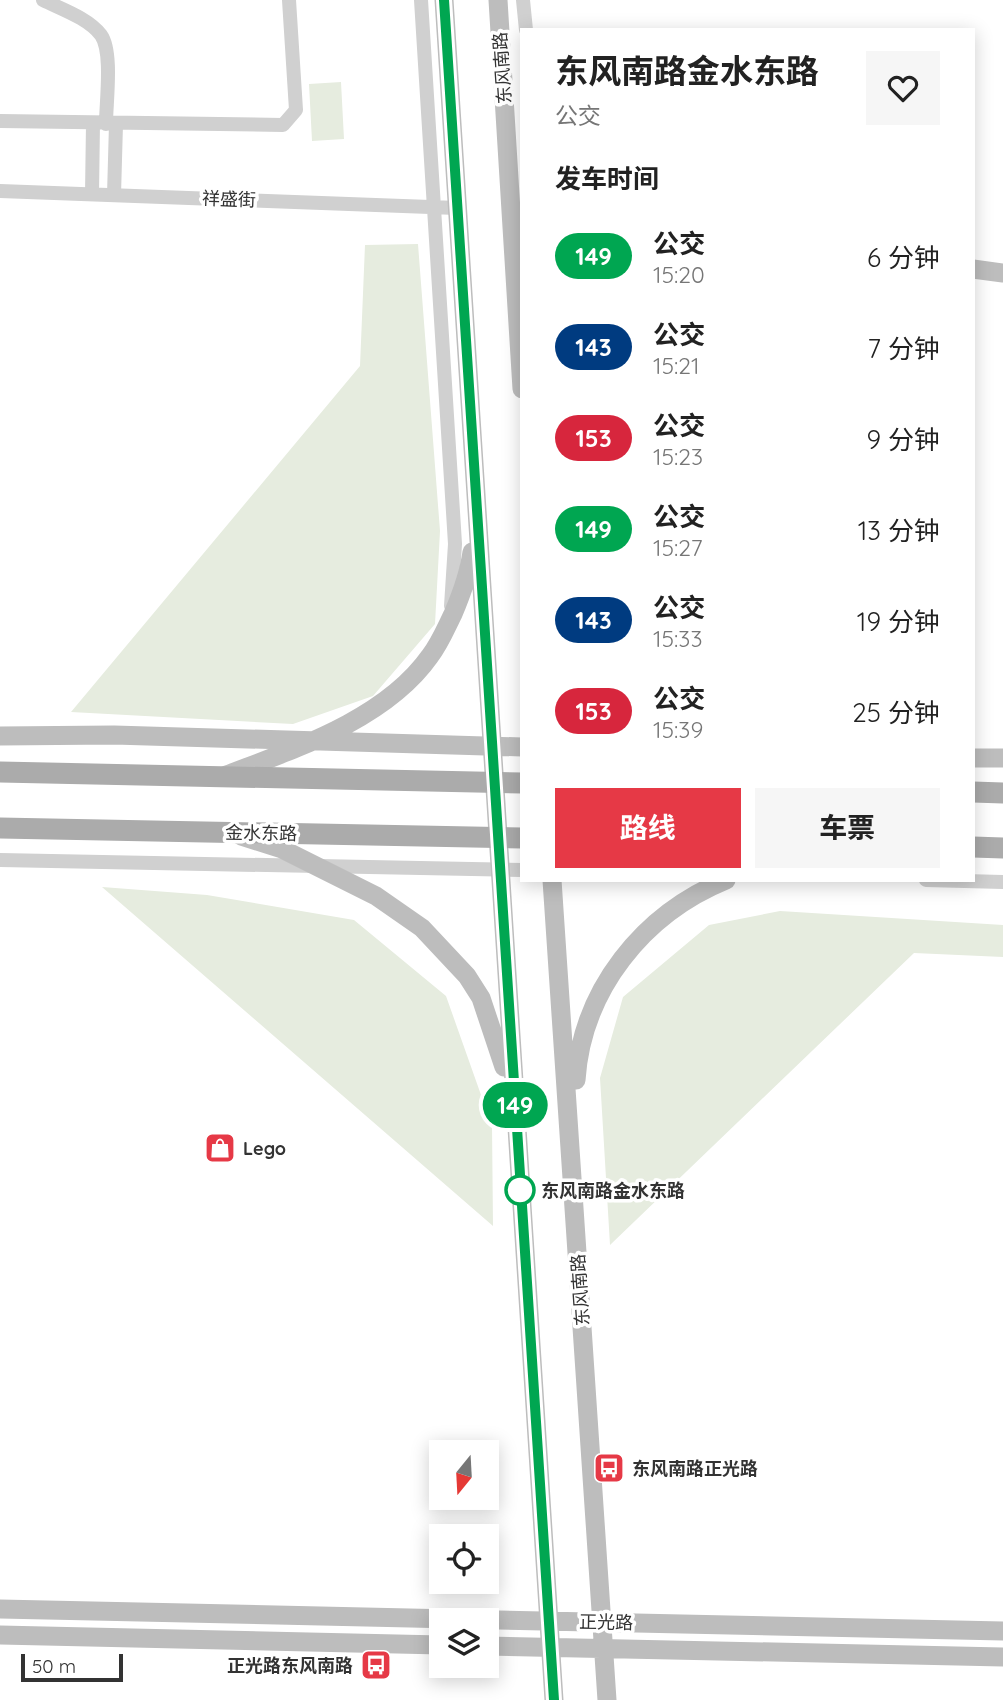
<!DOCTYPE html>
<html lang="zh">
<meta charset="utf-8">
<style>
:root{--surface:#fff;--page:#f6f6f6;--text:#222;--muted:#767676;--accent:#e63946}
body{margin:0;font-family:Quicksand,"Noto Sans SC",sans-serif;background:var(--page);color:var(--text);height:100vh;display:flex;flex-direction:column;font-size:26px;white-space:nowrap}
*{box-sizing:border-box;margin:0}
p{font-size:23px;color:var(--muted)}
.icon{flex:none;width:38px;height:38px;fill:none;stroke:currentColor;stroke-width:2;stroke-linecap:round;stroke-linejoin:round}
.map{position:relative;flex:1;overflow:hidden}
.side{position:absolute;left:520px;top:28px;width:455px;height:854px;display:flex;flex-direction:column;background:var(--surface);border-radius:0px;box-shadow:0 4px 18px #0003}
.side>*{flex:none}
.badge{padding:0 14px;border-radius:23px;font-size:24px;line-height:46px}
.needle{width:46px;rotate:198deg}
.buttons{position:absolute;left:429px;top:1440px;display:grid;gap:14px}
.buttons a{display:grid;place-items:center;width:70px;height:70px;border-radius:0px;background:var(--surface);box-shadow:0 4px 18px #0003;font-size:35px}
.scale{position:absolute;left:21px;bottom:18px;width:102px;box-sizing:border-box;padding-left:7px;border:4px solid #333;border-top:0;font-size:19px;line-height:24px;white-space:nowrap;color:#333;-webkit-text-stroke:5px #fff;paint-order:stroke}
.map>.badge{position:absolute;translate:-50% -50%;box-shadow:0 0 0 4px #fff}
h2{padding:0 35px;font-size:26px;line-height:63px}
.round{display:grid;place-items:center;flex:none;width:74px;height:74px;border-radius:0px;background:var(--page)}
.head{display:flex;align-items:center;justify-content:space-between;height:119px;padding:0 35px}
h1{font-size:33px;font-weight:700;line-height:52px}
.action{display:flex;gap:14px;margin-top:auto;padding:14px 35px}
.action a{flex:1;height:80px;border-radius:0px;background:var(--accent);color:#fff;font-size:28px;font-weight:700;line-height:80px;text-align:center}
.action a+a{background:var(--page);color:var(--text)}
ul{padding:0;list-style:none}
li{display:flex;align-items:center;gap:21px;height:91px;padding:0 35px}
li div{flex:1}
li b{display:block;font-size:26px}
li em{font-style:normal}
li .badge{min-width:77px;font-weight:700;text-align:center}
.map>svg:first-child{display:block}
.green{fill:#e6ecdf}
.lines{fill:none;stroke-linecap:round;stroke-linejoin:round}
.street{stroke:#d0d0d0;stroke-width:14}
.secondary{stroke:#bdbdbd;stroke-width:19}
.primary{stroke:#ababab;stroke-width:21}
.line-casing{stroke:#fff;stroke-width:16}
.line{stroke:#00a651;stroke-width:10}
.stop-dot{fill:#fff;stroke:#00a651;stroke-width:3.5}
.labels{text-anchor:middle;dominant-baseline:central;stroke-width:7;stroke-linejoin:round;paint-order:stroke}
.street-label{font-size:18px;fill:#333;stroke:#fff}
.poi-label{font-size:18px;font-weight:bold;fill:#333;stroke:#fff;text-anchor:start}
.stop-label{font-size:18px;font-weight:bold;fill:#333;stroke:#fff;text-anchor:start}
</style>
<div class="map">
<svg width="1003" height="1700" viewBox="0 0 1003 1700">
<rect width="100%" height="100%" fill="#fff"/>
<path class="green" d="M341 82 344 139 312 141 309 84Z
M418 244 440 531 435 624 373 696 293 724 71 712 360 366 365 245Z
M102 887 207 895 354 920 446 996 492 1126 493 1226Z
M780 911 1003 925V957L914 953 610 1245 600 1078 623 997 709 925Z"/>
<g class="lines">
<path class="street" d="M43 0C61 9 88 18 101 35 113 52 106 102 106 124
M421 0 455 544 451 606
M523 0 526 30
M0 121 283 125 296 110 289 0
M0 191 457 208
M92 194 93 123
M114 195 116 124
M0 860 522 870
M926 880 1003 882"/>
<path class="secondary" d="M444 0 554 1700
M498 0 522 389
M973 269 1003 273
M0 736 114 735 522 747
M973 758H1003
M224 776C294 749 385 720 430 656 440 643 446 628 453 614 462 593 469 574 472 552
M241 836 282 849 376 896 422 928 467 976 481 998 504 1067
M552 880 607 1700
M576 1080C582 990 643 914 726 880
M0 1609 1003 1631
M0 1635 441 1645
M486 1646 1003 1657"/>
<path class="primary" d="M0 772 522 783
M973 792 1003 793
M0 828 522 838
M973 847 1003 848"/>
</g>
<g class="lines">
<g class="line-casing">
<path id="line" d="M444 0 554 1700"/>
</g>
<use href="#line" class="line"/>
</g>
<defs>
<g id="shop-square" transform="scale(1.575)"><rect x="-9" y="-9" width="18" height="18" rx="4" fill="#e63946" stroke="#fff"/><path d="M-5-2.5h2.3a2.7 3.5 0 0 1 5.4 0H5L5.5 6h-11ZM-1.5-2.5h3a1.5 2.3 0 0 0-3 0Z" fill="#fff"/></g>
<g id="bus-square" transform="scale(1.575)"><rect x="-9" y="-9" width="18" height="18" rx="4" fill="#e63946" stroke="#fff"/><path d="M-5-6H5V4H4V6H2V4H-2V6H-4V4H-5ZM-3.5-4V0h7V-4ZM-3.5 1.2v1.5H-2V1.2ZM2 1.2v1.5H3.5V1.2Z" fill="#fff"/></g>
</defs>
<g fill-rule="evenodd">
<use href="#shop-square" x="220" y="1148"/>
<use href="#bus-square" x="609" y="1468"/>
<use href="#bus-square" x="376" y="1665"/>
</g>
<circle class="stop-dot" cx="520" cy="1190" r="14"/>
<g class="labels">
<g class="street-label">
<text transform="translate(502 68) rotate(-94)">东风南路</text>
<text transform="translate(229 199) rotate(2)">祥盛街</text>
<text transform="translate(261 833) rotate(1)">金水东路</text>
<text transform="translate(580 1290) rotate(-94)">东风南路</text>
<text transform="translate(606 1622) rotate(1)">正光路</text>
</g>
<g class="poi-label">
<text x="243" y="1148">Lego</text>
<text x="632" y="1468">东风南路正光路</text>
<text x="353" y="1665" text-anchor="end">正光路东风南路</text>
</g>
<g class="stop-label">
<text x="541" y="1190">东风南路金水东路</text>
</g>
</g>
</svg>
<div class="buttons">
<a><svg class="needle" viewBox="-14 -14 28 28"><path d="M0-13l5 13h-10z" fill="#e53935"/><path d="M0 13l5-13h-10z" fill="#767676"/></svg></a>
<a><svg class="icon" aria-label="locate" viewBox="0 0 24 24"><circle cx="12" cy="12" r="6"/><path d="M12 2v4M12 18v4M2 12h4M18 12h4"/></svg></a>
<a><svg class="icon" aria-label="layers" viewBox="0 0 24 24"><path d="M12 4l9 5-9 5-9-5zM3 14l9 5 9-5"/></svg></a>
</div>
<div class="scale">50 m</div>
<b class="badge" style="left:515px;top:1105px;background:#00a651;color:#fff">149</b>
<section class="side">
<div class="head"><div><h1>东风南路金水东路</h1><p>公交</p></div><a class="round"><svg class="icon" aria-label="heart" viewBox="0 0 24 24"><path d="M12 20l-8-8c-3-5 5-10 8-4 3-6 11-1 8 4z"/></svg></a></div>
<h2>发车时间</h2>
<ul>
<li><span class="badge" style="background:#00a651;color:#fff">149</span><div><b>公交</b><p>15:20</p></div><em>6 分钟</em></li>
<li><span class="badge" style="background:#003b80;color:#fff">143</span><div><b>公交</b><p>15:21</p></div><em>7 分钟</em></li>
<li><span class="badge" style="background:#d7263d;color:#fff">153</span><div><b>公交</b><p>15:23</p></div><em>9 分钟</em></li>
<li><span class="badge" style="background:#00a651;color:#fff">149</span><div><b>公交</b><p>15:27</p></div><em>13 分钟</em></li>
<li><span class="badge" style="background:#003b80;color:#fff">143</span><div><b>公交</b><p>15:33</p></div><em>19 分钟</em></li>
<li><span class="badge" style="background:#d7263d;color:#fff">153</span><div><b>公交</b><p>15:39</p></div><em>25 分钟</em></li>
</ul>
<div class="action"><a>路线</a><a>车票</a></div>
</section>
</div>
